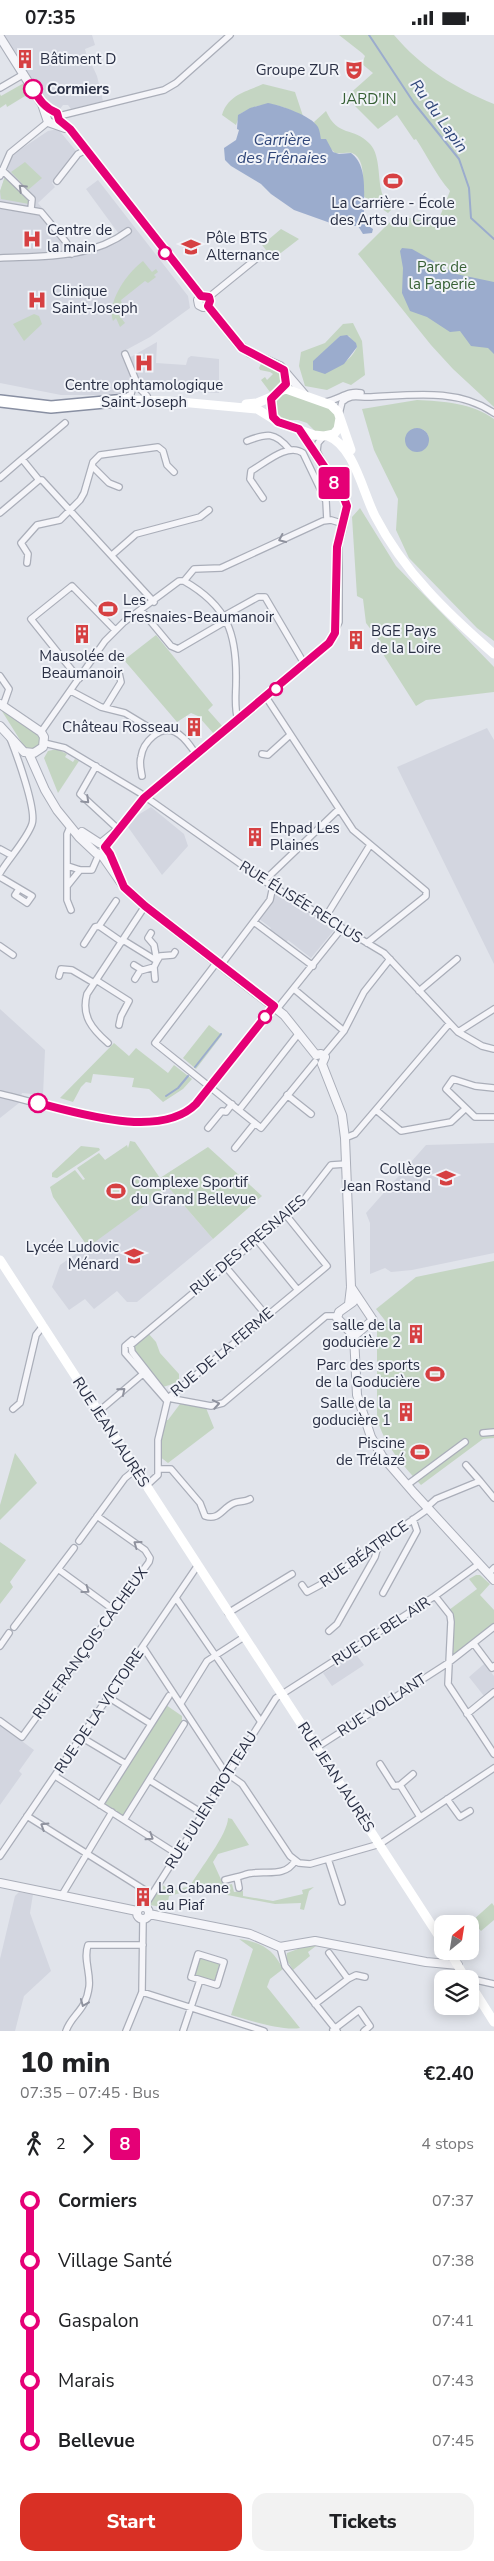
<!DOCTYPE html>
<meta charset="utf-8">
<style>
:root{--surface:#fff;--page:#f2f2f2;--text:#202124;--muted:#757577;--accent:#d93025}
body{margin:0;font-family:"Nunito Sans",sans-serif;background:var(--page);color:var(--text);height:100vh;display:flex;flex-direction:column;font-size:19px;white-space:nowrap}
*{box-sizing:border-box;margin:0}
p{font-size:16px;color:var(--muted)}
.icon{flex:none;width:28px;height:28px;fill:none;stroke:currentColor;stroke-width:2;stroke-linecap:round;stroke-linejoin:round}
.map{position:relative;height:1996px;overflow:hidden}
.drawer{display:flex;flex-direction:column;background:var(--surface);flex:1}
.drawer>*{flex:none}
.badge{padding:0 10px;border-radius:4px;font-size:18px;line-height:32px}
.needle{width:32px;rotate:30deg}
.controls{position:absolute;left:434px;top:1880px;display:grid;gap:10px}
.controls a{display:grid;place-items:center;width:45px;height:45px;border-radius:10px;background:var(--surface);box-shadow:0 2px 12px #0003;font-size:25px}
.map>.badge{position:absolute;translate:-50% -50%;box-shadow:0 0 0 2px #fff}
.legs{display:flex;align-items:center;gap:8px;height:55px;padding:0 20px;font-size:16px}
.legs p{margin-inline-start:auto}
.summary{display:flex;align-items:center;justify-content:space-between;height:85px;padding:0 20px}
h1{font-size:28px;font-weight:800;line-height:38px}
.primary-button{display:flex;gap:10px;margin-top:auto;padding:10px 20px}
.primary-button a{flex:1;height:58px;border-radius:15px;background:var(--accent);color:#fff;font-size:20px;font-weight:800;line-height:58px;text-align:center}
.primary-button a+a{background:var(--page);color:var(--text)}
ul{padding:0 20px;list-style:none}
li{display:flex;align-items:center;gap:18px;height:60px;font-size:19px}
li i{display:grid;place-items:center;width:8px;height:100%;margin:0 6px;background:currentColor}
li i::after{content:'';width:12px;height:12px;margin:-6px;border:4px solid;border-radius:50%;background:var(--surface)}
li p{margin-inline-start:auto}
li:first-child i{background:linear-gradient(#0000 50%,currentColor 0)}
li:last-child i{background:linear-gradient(currentColor 50%,#0000 0)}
.status{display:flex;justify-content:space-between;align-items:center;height:35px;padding:0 25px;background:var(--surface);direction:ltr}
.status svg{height:14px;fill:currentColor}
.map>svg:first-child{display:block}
.built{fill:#d3d6e0}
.green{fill:#c4d5c2;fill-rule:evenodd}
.water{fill:#9baccd}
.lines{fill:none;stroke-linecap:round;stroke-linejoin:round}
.stream{stroke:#9baccd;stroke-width:2}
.minor-casing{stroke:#aaaeb9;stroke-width:8}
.tertiary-casing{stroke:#aaaeb9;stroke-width:10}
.motorway-casing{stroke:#888fa2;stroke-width:14}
.minor{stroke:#f5f5f9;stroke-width:5.5}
.tertiary{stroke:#f5f5f9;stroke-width:8}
.secondary{stroke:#fff;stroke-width:9}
.motorway{stroke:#fff;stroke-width:11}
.oneway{stroke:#8f929e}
.line-1-casing{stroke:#fff;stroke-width:11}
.line-1{stroke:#e50076;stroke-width:8}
.stop-1-dot{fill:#fff;stroke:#e50076;stroke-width:2.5}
.labels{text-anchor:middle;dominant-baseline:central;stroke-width:4;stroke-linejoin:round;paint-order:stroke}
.poi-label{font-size:15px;fill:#292f44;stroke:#f1f3f8;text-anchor:start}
.stop-label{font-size:15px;font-weight:bold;fill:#292f44;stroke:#f1f3f8;text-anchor:start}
.park-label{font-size:15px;fill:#376035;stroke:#f1f3f8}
.street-label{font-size:15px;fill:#292f44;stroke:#f1f3f8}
.water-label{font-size:16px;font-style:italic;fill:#30477a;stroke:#f1f3f8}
</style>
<div class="status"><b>07:35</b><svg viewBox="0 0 49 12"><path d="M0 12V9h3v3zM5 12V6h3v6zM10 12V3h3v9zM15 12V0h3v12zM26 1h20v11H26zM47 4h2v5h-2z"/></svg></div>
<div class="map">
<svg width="494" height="1996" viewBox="0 0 494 1996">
<rect width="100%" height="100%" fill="#e1e4eb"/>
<path class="built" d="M4 0H92L95 10 85 14 89 29 91 28 97 41 103 66 71 74 68 70H63L60 74 47 69Z
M58 94 76 116 52 148 55 152 38 168 78 216 119 199 86 154 98 145 188 261 190 273 150 302 126 315 129 323 157 307 156 328 186 330 188 323 191 321 219 324V358L149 355 101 360H61L0 348V157L12 120 48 96Z
M487 693 494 705V929L397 732Z
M151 772 184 799 188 811 162 840 128 792 138 780Z
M276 859 335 894 311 923 288 905 284 910 268 897 271 893 258 883Z
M0 974 45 1015 43 1060 22 1058 19 1068 0 1083Z
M494 1108V1218L412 1235 391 1237 385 1233 370 1239V1188L366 1178 426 1110Z
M169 1153 213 1204 137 1267H127L117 1256 94 1274 85 1264 69 1275 52 1252 60 1230Z
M355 1618 364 1630 332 1651 323 1638Z
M484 1629 494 1641V1652L484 1661 469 1642Z
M0 1690 34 1715 19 1736 22 1739 0 1770Z
M19 1857 33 1859 30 1878 51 1936 24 1961 15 1996H0V1924L15 1861Z"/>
<path class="green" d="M339 0H394C421 32 455 53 494 69V372L453 334 431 310 358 219 397 180 437 189 450 156C436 140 428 122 416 104L414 105 397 80 378 94 346 62 373 38 362 29 365 21 362 18Z
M24 48 30 58 7 72 6 69 0 73V59L1 61Z
M263 49 295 57 303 81C277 68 266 64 240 79L236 90 222 80C228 60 245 57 263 49Z
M326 76C338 103 353 91 370 109 380 120 378 141 381 154 382 161 387 169 391 175L388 178 363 161C362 150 367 124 352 118 348 117 340 119 335 118L321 104 314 87Z
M25 127 42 143 28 155 11 137Z
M5 141 29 165V169L1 164 0 156Z
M281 194 299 204 273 224 262 210Z
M143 226 152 237 156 234 158 237 154 240 156 242 148 248 145 246 121 265 122 270 115 275 125 288 120 292 116 283 113 286C106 267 128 237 143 226Z
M34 279 39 281 42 289 24 306 13 289Z
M353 288 362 306 365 340 351 350 343 347 327 355 305 351 299 331 301 317 325 308 343 289ZM340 301H349L357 312C348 332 332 332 313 335L314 326Z
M261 329 277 335 283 342 282 349 270 357 261 345 265 342 267 345 273 339 270 337 260 335 259 333Z
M286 358 330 372 336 381 335 391 329 397H316L307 388 298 385H283L278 382 273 373 276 362Z
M417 365C442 366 473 368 494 384V606L477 593 409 523 396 495 398 464 374 415 362 374ZM416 393 424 395 428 400V408L423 415 407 411V399Z
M360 473 396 531 494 632V657L426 665 416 671 381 616 384 612 366 588 363 564 357 561 352 482Z
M156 600 213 670 208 675 223 692 214 699 198 681 191 678 177 687 124 625Z
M0 673 39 699 41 704 39 712 30 715 25 713Z
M57 714 67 719 65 722 73 727 75 724 79 726 58 758 44 723 48 716Z
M209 990 222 1000 196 1034 183 1023Z
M114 1008 129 1021 136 1013 168 1038 174 1030 192 1044 183 1054 163 1067 149 1054 132 1052 134 1043 93 1039 91 1048 86 1047 81 1052 73 1067 60 1063Z
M130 1106 135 1107 160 1143 208 1112 262 1161 213 1204 169 1153 88 1212 53 1162 50 1152 75 1135 83 1145 85 1144 77 1133 99 1118 105 1125 127 1110 128 1113Z
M81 1111 99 1113 100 1115 57 1143 52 1142V1138Z
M494 1226V1403L483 1404 421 1450C403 1430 384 1410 377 1383V1295L387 1288 376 1274 416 1242Z
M148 1298 156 1307 160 1318 179 1339V1347L163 1352 133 1317 132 1311Z
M180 1369 206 1373 214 1393 168 1428 159 1421V1406L165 1385H168Z
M15 1418 37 1448 0 1485V1470Z
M0 1507 26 1525 10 1547 13 1552 0 1569Z
M476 1540H480L490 1549 480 1560 494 1575V1588L453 1622 454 1584 449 1575 477 1554 469 1544Z
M166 1670 182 1681V1688L123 1782 103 1769Z
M228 1783 232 1784 249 1810 218 1819 213 1827 224 1851 232 1849 234 1857 243 1856V1861L273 1866 303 1859 302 1855 314 1852 309 1856 304 1875 300 1874 301 1868 275 1869 196 1854 169 1861 167 1873 150 1870 161 1849 172 1856 190 1851C199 1835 228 1799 228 1783Z
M492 1868 494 1871V1885L481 1896 472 1886Z
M239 1904C261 1907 273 1914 283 1934L270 1944 267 1952 300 1993C282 1996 248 1985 231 1980L253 1914Z
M306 1911H316L308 1917 310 1921 293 1935 286 1924 287 1918Z
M200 1922 220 1927 221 1930H219L215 1946 194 1940Z"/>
<path class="water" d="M268 68C280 70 312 81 318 92 320 96 320 100 321 104H326L333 117 339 119 351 118C369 131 363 162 364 181L362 187 373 194 372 198 363 199 358 191 336 190 294 175 271 159 261 149 231 131 225 125 224 113 236 105 239 95 237 94 238 80 250 73Z
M402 213 412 214 456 239 494 247V319L488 313 471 311 460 296 450 297 427 282 410 276 402 258 403 233 400 216Z
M347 300 356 308 357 312 344 329 325 339 313 335V326L340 301Z
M405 405a12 12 0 1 1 24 0a12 12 0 1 1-24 0Z"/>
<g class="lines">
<path class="stream" d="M369 0 414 68 459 124 469 153 471 183 494 204
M195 1032 221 999
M166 1061 178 1053 188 1041"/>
<g class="minor-casing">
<path id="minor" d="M0 53 24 39
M59 81 164 55 176 48 230 0
M2 135 32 164 31 174
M0 141 10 118 48 87
M57 146 78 119 86 115
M0 170 41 177 66 207 72 219
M0 223C44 221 91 224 128 196
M209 262 262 219
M125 319 139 353 147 361
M126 362 131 359 135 345
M325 367C339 365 348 355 361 358
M339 379 342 367C352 358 359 363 371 362 412 360 458 353 494 378
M300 396 316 422
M324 401 318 408 317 416C335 458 357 454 339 508
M247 406C267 398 275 397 289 414
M22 424 65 388
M92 431 109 448 119 452
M0 443 22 424 39 445
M263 463 250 444 251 436C265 428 288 407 303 418L326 466 327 485
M0 478 39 445H42L154 567
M112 520 136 499 200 482 209 475
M27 528 28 519 21 508 37 490 60 485 80 465 84 458 93 427 100 420 158 412 163 416 167 430 174 437
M184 546C228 571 237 599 236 647 236 660 234 673 238 685
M141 575 171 611 178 614 226 586
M224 581 258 562H265L305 630
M335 592V564
M0 641 9 654 3 671
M79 644 31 584 72 551 115 595
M71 656 101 672 125 678 158 698
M266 662 353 795 426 856V861L367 908
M105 673 121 647 119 638
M41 697 105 606 124 587 179 546H184L194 534 221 533 323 486 331 485 344 489
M44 708 65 713 140 758 269 849 384 918 458 997 482 1011 494 1014
M262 719 268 720 290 700
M96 731 80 759 118 794
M142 741C141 735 139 728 141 722 143 707 160 690 175 697 185 701 191 713 197 720
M70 792 67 799V865L71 875
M100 808 116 795
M105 812 146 762 329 608 339 587V506
M0 814 11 820
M68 831 80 835H92L99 819
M0 838C9 823 27 804 32 789 37 775 16 718 10 703
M0 842 32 861 27 868 15 860 19 854
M264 846 339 774
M68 850 80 835
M325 883 370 810
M254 887 313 931
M99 891 116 866
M123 905 157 926 160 921 173 920 175 917
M84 909 95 892 99 891 122 907
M0 911 13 920
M217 927 155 1008 261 1093 315 1027
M134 930 142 935
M221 930 270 865 273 851
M154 932 155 944
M59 941 61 934 72 935 94 948
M135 944 140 936 154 932 157 926 154 910 148 903 151 898
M96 945 129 966 121 981 119 990
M294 954 344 996
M419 956 457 924
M277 974 342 893
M458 997 494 974
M108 1008C92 994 81 981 87 959L145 871
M324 1020 344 996 364 957 390 924
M494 1053 475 1051 453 1044 446 1054 475 1082H494
M0 1059C49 1070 157 1109 196 1069L274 971
M287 1060 311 1079
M239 1075 299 998
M376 1075 401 1096 451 1087 465 1074
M208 1093 222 1076 226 1077 232 1069
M345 1103 355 1099 449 989
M235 1113 255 1088
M257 1205 297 1254
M225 1231 266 1280
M132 1305 125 1311V1318L167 1366
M168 1363 132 1317 131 1310 303 1166 331 1130 346 1129
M168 1363 211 1371 223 1368 326 1281H337
M13 1374 20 1368 36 1300 43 1291
M98 1377 144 1338
M483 1398 494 1397
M466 1430 480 1446
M159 1434H171L200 1468 205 1481C219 1486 222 1473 234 1468 239 1466 245 1467 250 1464
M407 1450 465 1407
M146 1451 158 1440V1405L168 1363 327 1231 286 1180
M427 1472 436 1464 480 1446 494 1463
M79 1506 125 1443 135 1435
M58 1534 114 1575
M488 1539 494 1533
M302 1550 307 1557 320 1550 428 1474
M383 1558 417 1496 413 1484
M435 1561 450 1580 451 1587 448 1649 494 1719
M176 1563 261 1687
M228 1578 292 1539
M14 1592 74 1513
M329 1596 337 1589 375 1522 378 1511
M474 1609 492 1633 494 1631
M0 1611 9 1598
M143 1612 225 1737 242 1749 290 1821 299 1828 310 1829 380 1809 494 1733
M108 1662 151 1689
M181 1668 207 1626 244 1602
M467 1679 494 1657
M0 1686 22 1702 149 1527 150 1523 145 1515 97 1481
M81 1702 126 1729
M316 1713 448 1628 494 1592
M380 1729 394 1751 400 1750
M413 1739 400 1750 420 1782
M55 1741 177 1819
M149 1745 202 1778
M447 1764 460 1782 470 1776
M100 1770 169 1661
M27 1781 151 1859
M124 1785 184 1689
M0 1821 198 1530
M328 1824 342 1867
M225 1845 237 1842
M239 1853 237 1842C242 1841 248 1838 253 1838 268 1836 285 1842 295 1826
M62 1860 112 1777
M144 1872 276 1663 435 1561 479 1529
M280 1912 285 1931 337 1996
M198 1919 224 1927 217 1950 191 1942Z
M348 1944 356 1940 365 1942
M470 1947 476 1945 494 1949
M142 1957 264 1996
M315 1969 348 1944 329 1918
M333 1995 359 1975 370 1991 364 1996
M66 1996C72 1979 86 1976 89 1952 91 1938 83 1924 88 1910H143
M126 1996 142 1957 143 1885
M183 1996 200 1945"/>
</g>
<g class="tertiary-casing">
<path id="tertiary" d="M0 2 42 69 48 87 65 93
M44 71 58 79V87
M59 85 70 94 201 261
M201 261 198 265 199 270 203 272 208 271
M201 261 209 262 208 271
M208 271 238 309 250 318 280 331 304 359
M0 669 41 697 44 702 43 712 34 718 24 717 0 691
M29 719 45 755 57 775 79 802 96 818 101 819
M82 797 99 808
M105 813 110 819 117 836
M101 819 124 852 145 871 284 980 316 1020
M316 1020 321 1019 325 1022 322 1029
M322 1029 342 1080 345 1103 351 1252 349 1269
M351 1252 373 1285 354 1301
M353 1267 339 1277 337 1283 354 1301
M354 1301 357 1360 371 1402 382 1421 414 1458 494 1545
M0 1848 137 1876
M137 1878a6 6 0 1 1 12 0a6 6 0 1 1-12 0Z
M149 1879 250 1899 280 1912 315 1906 426 1927 458 1930"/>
</g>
<g class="motorway-casing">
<path id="motorway" d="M0 366 51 372 126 365"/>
</g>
<use href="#minor" class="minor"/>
<use href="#tertiary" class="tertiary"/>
<path class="secondary" d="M126 365 169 366 257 374 278 387 314 400 324 401 334 399 338 394 340 383
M246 369 257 368 274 361
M273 382 271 364 280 356 286 354 331 370 338 377 351 415
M328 401C354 411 363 458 375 481 404 537 447 578 494 619
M0 1225 442 1906
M449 1916 466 1944
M470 1949 494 1987"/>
<use href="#motorway" class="motorway"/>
</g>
<defs><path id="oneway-chevron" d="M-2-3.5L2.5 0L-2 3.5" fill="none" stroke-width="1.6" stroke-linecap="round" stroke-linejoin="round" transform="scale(1.25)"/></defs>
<g class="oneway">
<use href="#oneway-chevron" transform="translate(22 153) rotate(-136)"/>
<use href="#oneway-chevron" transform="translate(282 504) rotate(155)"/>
<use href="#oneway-chevron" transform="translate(86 765) rotate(44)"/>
<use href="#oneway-chevron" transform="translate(122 1356) rotate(-40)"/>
<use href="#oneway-chevron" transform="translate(216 1369) rotate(-10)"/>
<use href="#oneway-chevron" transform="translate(137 1509) rotate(-144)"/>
<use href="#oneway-chevron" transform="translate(86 1555) rotate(36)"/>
<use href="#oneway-chevron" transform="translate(44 1791) rotate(-148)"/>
<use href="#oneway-chevron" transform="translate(150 1802) rotate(33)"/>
<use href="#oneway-chevron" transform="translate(84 1968) rotate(112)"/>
</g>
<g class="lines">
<g class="line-1-casing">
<path id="line-1" d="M33 54C40 66 45 73 57 78L59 85 70 94 201 261 209 262 210 266 208 271 242 313 284 335 286 349 271 364 273 382 278 387 299 394 342 458 347 471 337 512 335 598 329 608 144 763 105 812 110 819 124 852 145 871 274 971 196 1069C161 1104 81 1079 38 1068"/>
</g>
<use href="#line-1" class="line-1"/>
</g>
<defs>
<g id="building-bare" transform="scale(1.5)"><path d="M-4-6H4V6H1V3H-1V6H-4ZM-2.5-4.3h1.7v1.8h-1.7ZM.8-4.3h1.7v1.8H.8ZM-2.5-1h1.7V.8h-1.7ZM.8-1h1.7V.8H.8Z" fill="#d64042" stroke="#f1f3f8" stroke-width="2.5" paint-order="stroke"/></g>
<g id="theatre-bare" transform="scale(1.5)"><path d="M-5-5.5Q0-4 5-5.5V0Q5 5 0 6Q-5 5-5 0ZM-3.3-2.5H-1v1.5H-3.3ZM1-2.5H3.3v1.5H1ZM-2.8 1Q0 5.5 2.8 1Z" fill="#d64042" stroke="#f1f3f8" stroke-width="2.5" paint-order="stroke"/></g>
<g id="stadium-bare" transform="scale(1.5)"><path d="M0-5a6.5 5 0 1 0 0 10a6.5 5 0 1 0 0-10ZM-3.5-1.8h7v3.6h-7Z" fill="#d64042" stroke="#f1f3f8" stroke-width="2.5" paint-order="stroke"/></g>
<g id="hospital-bare" transform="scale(1.5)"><path d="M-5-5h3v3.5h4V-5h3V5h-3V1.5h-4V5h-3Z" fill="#d64042" stroke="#f1f3f8" stroke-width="2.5" paint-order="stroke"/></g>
<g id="university-bare" transform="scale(1.5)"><path d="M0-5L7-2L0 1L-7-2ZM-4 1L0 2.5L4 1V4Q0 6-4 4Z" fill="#d64042" stroke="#f1f3f8" stroke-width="2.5" paint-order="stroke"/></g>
<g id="school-bare" transform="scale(1.5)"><path d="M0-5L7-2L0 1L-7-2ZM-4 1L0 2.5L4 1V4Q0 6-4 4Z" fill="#d64042" stroke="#f1f3f8" stroke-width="2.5" paint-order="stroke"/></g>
</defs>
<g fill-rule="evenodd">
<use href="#building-bare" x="25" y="24"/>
<use href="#theatre-bare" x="354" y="35"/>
<use href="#stadium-bare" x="393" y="146"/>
<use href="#hospital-bare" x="32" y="204"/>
<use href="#university-bare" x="191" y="212"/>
<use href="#hospital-bare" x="37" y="265"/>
<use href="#hospital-bare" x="144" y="328"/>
<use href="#stadium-bare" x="108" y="574"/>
<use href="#building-bare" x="82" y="599"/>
<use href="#building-bare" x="356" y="605"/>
<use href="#building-bare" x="194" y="692"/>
<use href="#building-bare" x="255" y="802"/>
<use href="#school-bare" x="446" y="1143"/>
<use href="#stadium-bare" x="116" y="1156"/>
<use href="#school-bare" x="134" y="1221"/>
<use href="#building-bare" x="416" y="1299"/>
<use href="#stadium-bare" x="435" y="1339"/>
<use href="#building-bare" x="406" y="1377"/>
<use href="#stadium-bare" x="420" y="1417"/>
<use href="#building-bare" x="143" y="1862"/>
</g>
<g class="stop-1-dot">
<circle cx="33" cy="54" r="9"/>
<circle cx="165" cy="218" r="6"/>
<circle cx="276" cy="654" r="6"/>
<circle cx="265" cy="982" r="6"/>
<circle cx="38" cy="1068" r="9"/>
</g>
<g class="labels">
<g class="poi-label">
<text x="40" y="24">Bâtiment D</text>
<text x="339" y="35" text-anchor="end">Groupe ZUR</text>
<text x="393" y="168" text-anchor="middle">La Carrière - École<tspan x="393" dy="17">des Arts du Cirque</tspan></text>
<text x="47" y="195">Centre de<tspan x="47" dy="17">la main</tspan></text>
<text x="206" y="203">Pôle BTS<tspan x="206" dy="17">Alternance</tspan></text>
<text x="52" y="256">Clinique<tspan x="52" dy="17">Saint-Joseph</tspan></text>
<text x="144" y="350" text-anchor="middle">Centre ophtamologique<tspan x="144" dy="17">Saint-Joseph</tspan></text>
<text x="123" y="565">Les<tspan x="123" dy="17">Fresnaies-Beaumanoir</tspan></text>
<text x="371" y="596">BGE Pays<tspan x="371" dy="17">de la Loire</tspan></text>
<text x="82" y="621" text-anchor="middle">Mausolée de<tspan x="82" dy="17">Beaumanoir</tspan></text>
<text x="179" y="692" text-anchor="end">Château Rosseau</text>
<text x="270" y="793">Ehpad Les<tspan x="270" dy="17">Plaines</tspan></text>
<text x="431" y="1134" text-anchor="end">Collège<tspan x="431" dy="17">Jean Rostand</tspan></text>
<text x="131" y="1147">Complexe Sportif<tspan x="131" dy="17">du Grand Bellevue</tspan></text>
<text x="119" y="1212" text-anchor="end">Lycée Ludovic<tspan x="119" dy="17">Ménard</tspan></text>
<text x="401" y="1290" text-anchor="end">salle de la<tspan x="401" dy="17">goducière 2</tspan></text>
<text x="420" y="1330" text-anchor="end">Parc des sports<tspan x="420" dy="17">de la Goducière</tspan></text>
<text x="391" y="1368" text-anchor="end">Salle de la<tspan x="391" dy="17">goducière 1</tspan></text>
<text x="405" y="1408" text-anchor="end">Piscine<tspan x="405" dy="17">de Trélazé</tspan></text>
<text x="158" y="1853">La Cabane<tspan x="158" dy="17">au Piaf</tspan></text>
</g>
<g class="stop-label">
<text x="47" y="54">Cormiers</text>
</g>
<g class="park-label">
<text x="369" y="64">JARD'IN</text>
<text x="442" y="232">Parc de<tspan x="442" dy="17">la Paperie</tspan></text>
</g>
<g class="street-label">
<text transform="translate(301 867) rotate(32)">RUE ÉLISÉE RECLUS</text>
<text transform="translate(248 1210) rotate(-40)">RUE DES FRESNAIES</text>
<text transform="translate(222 1317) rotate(-40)">RUE DE LA FERME</text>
<text transform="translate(111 1397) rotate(57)">RUE JEAN JAURÈS</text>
<text transform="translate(364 1519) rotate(-35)">RUE BÉATRICE</text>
<text transform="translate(381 1596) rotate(-33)">RUE DE BEL AIR</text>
<text transform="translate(90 1608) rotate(-54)">RUE FRANÇOIS CACHEUX</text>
<text transform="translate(382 1670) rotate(-33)">RUE VOLLANT</text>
<text transform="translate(99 1676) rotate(-56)">RUE DE LA VICTOIRE</text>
<text transform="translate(336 1742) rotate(57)">RUE JEAN JAURÈS</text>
<text transform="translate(211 1765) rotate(-58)">RUE JULIEN RIOTTEAU</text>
</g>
<g class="water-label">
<text transform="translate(439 81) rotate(54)">Ru du Lapin</text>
<text x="282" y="105">Carrière<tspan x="282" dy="18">des Frênaies</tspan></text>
</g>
</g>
</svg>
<div class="controls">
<a><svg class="needle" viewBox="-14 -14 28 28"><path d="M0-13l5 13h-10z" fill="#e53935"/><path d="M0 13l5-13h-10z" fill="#757577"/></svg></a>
<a><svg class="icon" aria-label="layers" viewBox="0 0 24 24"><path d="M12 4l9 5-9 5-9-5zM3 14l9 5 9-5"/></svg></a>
</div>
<b class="badge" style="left:334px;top:448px;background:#e50076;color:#fff">8</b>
</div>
<section class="drawer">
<div class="summary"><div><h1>10 min</h1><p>07:35 – 07:45 · Bus</p></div><b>€2.40</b></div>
<div class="legs"><svg class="icon" aria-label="walk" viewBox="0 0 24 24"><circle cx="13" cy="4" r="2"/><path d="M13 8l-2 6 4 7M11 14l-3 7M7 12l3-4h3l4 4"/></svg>2<svg class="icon" aria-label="forward" viewBox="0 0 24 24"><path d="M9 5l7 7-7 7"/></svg><b class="badge" style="background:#e50076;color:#fff">8</b><p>4 stops</p></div>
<ul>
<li><i style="color:#e50076"></i><b>Cormiers</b><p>07:37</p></li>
<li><i style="color:#e50076"></i><span>Village Santé</span><p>07:38</p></li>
<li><i style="color:#e50076"></i><span>Gaspalon</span><p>07:41</p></li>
<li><i style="color:#e50076"></i><span>Marais</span><p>07:43</p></li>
<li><i style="color:#e50076"></i><b>Bellevue</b><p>07:45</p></li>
</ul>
<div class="primary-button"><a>Start</a><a>Tickets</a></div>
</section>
